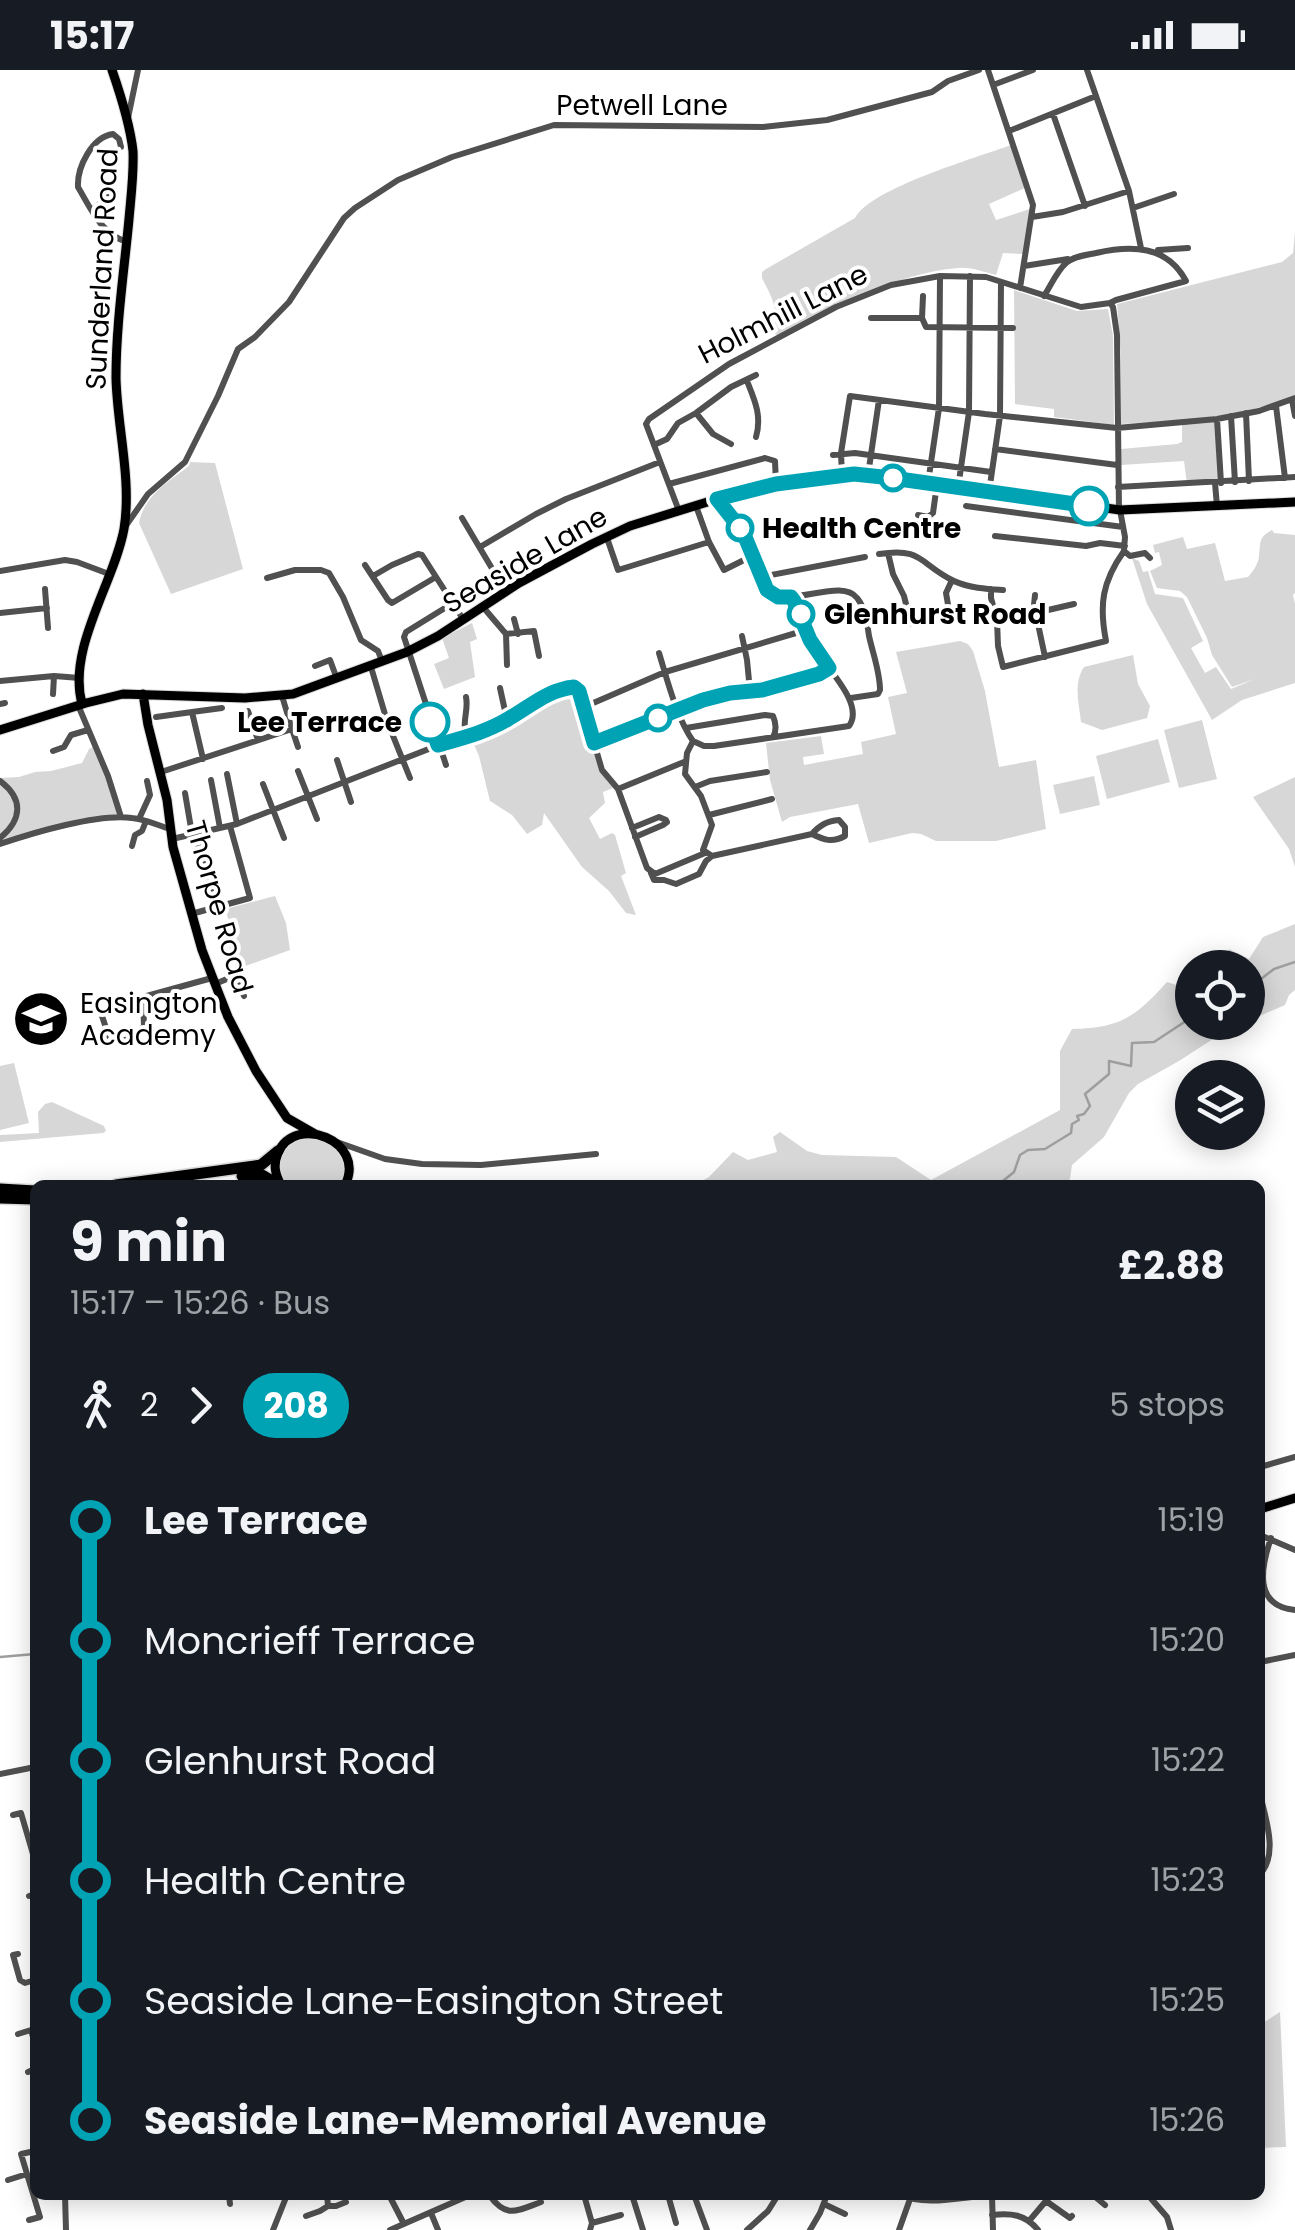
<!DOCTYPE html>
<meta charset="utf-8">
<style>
:root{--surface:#171b24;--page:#242831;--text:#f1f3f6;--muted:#9ea1a6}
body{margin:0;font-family:Poppins,sans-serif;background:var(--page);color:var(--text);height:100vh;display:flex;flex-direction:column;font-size:38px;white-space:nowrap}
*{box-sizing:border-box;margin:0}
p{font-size:32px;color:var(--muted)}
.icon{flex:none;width:55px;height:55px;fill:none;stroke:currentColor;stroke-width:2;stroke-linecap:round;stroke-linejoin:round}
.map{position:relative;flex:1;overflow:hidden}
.panel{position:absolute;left:30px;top:1110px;width:1235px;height:1020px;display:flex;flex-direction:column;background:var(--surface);border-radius:15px;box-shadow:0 5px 25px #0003}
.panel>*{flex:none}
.badge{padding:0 20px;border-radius:32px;font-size:35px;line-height:65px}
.tools{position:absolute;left:1175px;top:880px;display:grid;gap:20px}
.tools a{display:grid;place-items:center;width:90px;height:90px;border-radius:50%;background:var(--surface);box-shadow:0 5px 25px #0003;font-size:50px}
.map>.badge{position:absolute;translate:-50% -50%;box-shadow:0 0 0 5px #fff}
.legs{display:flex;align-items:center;gap:15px;height:110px;padding:0 40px;font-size:32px}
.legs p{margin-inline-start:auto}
.head{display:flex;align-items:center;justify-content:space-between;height:170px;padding:0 40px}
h1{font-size:55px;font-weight:700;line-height:75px}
ul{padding:0 40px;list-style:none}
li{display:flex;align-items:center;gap:35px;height:120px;font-size:38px}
li i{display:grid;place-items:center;width:15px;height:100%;margin:0 12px;background:currentColor}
li i::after{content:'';width:25px;height:25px;margin:-12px;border:8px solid;border-radius:50%;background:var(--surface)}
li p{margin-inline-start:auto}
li:first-child i{background:linear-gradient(#0000 50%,currentColor 0)}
li:last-child i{background:linear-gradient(currentColor 50%,#0000 0)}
.status{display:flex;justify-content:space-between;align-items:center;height:70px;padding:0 50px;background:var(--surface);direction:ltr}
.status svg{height:28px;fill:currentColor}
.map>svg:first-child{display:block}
.green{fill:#d7d7d7}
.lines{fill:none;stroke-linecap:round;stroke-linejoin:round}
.stream{stroke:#9e9e9e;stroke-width:2.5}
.major-casing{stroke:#dbdbdb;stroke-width:11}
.highway-casing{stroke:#dbdbdb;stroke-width:14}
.minor{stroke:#505050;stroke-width:6}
.major{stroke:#000;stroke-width:9}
.highway{stroke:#000;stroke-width:11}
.line-1-casing{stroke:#fff;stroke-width:22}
.line-1{stroke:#00a3b4;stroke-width:15}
.stop-1-dot{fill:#fff;stroke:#00a3b4;stroke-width:5}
.labels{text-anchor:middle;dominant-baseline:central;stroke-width:8;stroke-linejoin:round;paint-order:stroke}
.street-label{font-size:28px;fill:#000;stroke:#fff}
.stop-label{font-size:28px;font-weight:bold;fill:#000;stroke:#fff;text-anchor:start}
.poi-label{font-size:28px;fill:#000;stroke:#fff;text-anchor:start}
</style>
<div class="status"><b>15:17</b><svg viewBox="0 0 49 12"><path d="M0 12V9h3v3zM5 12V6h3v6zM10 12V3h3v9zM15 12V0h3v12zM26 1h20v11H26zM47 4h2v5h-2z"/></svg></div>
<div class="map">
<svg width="1295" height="2160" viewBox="0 0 1295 2160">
<rect width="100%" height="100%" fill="#fff"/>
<path class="green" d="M1011 75 1025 118 989 134 996 150 1030 139 1023 184 1003 183 996 205C983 202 972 197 958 198 894 203 834 240 778 266L773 262C781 242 771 226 762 208V202L766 199 855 148C871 118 976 88 1011 75Z
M1295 162V325C1240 349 1179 350 1121 354V283L1117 234 1282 192 1293 183Z
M1014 220 1077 241 1108 239 1113 266 1114 355 1054 347V339L1015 334Z
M1217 349 1221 413 1187 414 1184 391 1121 395V379L1177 374 1182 372V353Z
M190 392 215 393 243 499 171 524 139 453C144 426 168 412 189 396Z
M1272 460 1274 463 1295 465V523L1293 525 1295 534V613L1242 630 1212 650 1147 534 1132 488 1139 491 1143 502 1148 501 1155 524 1183 528 1203 571 1191 578 1205 603 1216 597 1231 619 1255 609 1232 617 1212 585 1207 568 1187 527 1180 521 1157 518 1150 501 1162 495 1159 482 1155 483 1153 475 1183 467 1187 479 1215 473 1225 511 1248 507C1253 501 1258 495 1259 486 1261 471 1258 468 1272 460Z
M472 553 477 569 470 572 475 607 444 619 434 594 449 588 442 568Z
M960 571 968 574 973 581 985 621 999 697 1036 690 1046 759 996 771H936L921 764 912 763 869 773 858 734 790 747 782 752 770 710 766 673 821 666 824 684 803 687 804 695 863 684 861 672 896 664 888 627 907 623 896 582Z
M1133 585 1138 614 1150 636 1147 648 1102 660 1081 652C1079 633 1073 614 1084 597Z
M573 620 577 624 599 699 613 718 603 722 605 733 589 748 600 769 612 763 615 765 626 803 621 806 636 845 626 843 609 821 582 797 544 743 542 755 527 764 512 745 490 731 479 686 471 668 509 653 555 623Z
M1202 650 1217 709 1179 718 1164 660Z
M1158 669 1170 712 1107 729 1096 686Z
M95 676 121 747 73 754 0 774V708L19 707 35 702 51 701 82 693 89 679Z
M1094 706 1100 735 1060 744 1053 715Z
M1295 707V797L1289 779 1253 727Z
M275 826 286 853 290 880 237 899 228 873 235 870 225 839Z
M1295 854V920L1289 925 1285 935 1248 951V898L1230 897 1229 879 1249 889 1263 867Z
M1167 912 1192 920V952L1243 953 1230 958 1179 991 1138 1014 1129 1023 1104 1067 1072 1095 1069 1115H855L814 1112 787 1115H695L709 1107 733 1082 748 1090 777 1082 773 1067 780 1062 807 1081 822 1085 896 1087 931 1110 1060 1040V981L1072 959C1121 958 1135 947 1167 912Z
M14 993 29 1053 0 1060V996Z
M52 1032 104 1056 106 1061 103 1063 0 1072V1065L39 1063 38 1042 45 1034Z
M303 1067C330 1070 360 1085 340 1115H285C273 1095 282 1075 303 1067Z
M1280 1942 1286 2077 1260 2078V1955Z"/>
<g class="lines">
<path class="stream" d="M1248 919 1274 899 1295 892
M998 1115 1014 1102 1020 1085 1028 1080 1045 1079 1071 1063 1072 1054 1079 1050 1077 1046 1084 1044 1090 1036 1085 1024 1109 1004V991L1131 996 1132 973 1154 972 1192 947
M0 1587 35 1584"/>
<g class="major-casing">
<path id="major" d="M143 624 148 655 167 730 173 777 202 880 219 924 228 947 256 1001 287 1048 315 1064
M82 634C67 578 114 513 124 459 132 410 117 356 116 308 116 255 124 202 129 149 131 126 134 103 133 81 130 54 121 26 112 0
M0 660 86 633 123 624 245 628 293 624 407 582 438 566 519 513 592 474 630 456 717 429 776 414 842 405H868L1120 440 1295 432
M281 1115C275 1104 273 1095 278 1083 295 1043 367 1071 345 1115
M1260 1439 1295 1428"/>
</g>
<g class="highway-casing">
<path id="highway" d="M242 1106 262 1105 279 1115
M116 1115 261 1095 278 1081
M0 1119 35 1121
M0 1128 35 1129"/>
</g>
<path class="minor" d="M988 0 1033 135 1020 218
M1087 0 1129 121 1141 178
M993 15 1033 0
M1053 44 1085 136
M128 48 138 0
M1009 61 1096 26
M121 77 119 69 113 64C92 67 77 97 78 117 91 139 101 164 127 172
M1133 138 1174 124
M92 140 104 130 114 109
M1032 147 1063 142 1129 121
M1158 180 1188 178
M1024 196 1068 189
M923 226 922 248 926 257 1013 258
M1110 233 1113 237 1117 265 1119 440
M871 248H922
M747 311C755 331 762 346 756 367
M1292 330 1295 346
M1276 336 1285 408
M696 343 713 364 731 374
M1246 343 1249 411
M1231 346 1235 412
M1217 349 1221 413
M654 375 667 369 678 353 696 343 731 317 756 305
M995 379 1117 395
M833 385 855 383 991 402
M842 405 841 383 850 326 985 344 1117 358 1217 349 1259 341 1295 328
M868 405 879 330
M928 413 939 338 940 206
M1215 413 1217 436
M669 414 765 388 775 391 776 414
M1118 417 1295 407
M958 418 969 342 970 206
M989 422 1000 346 1001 212
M717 429C743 458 753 486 767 521 790 539 841 507 857 528 866 539 867 553 869 566 873 584 880 602 880 620L878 624 851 628
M696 436 709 472 724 500 752 486
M966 436 1123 457
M1120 440 1125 467 1124 480
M679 441 646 354 649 349 729 294 836 237 891 215 940 206 986 207 1081 237 1110 233 1116 230 1186 211C1167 175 1131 175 1096 183 1086 185 1074 186 1066 193 1057 201 1051 215 1044 226
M918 445 928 447 933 443 937 414
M462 448 506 522
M125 457 148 424 185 392 218 326 238 279 255 267 289 232 344 148 355 138 398 110 452 87 554 55 763 57 827 50 932 22 948 11 979 0
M995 466 1086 476 1100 473 1125 476
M607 468 618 500 709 472
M480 477 536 444 566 429 660 392
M1124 481 1130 486 1145 483 1150 488
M888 483 893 504 904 526 911 554 950 546 946 523 952 510
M879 484C923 477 919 494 954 511 969 518 986 519 1003 520
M365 495 388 530 392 533 436 507
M0 501 65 490 77 492 109 504
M373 506 392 495 418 484 422 485 463 549
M761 507 865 487
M267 508 295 500H321L329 503 343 527 361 570 378 581 382 591
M45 519 48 558
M991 519V528L997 550 998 576 1003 597 1106 571C1099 535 1102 512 1124 481
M1035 525 1034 535 1045 587
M483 537 506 564 507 595
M0 543 47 538
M1035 543 1074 534
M514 549 518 564
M506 564 534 561 539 586
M742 566 747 590 750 621
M659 583C667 609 677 649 693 671
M315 596 330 590 337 609
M371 597 387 651 410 708
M0 611 54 606 80 608
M500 618 507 650
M53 624 54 606
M282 626 292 659
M466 627C469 641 461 652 467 666
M0 634 5 633
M78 635 108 706 121 747
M584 637 665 602 806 560
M248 641 258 670
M156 647 192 642
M686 658 765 645 773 646C776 653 777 660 773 667
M693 671 687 683 685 704 701 726 712 755 703 780 712 786 812 764C820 755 827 751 839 750L845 757V766C832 773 824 770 812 764
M693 671 704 676H714L849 656C866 633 822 594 811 572 804 558 801 541 792 528
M594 673 703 630 730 623 762 620 819 604 829 598
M53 681 64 677 71 665 88 660
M203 689 192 642 222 638
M337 690 351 732
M446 695 404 567 406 562 453 533
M298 701 317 749
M161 702 292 659 298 677
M227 704 237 754
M211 710 220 758
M0 711C24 729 22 750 0 768
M263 714 284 768
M695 717 710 711 767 702
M618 719 684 692
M185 723 192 764
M709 745 772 729
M139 749 150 725 147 711
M632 758 659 747 666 750 667 752 663 755 635 767
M195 764 216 837
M172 769 237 754 439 675 489 659 507 650 544 624 574 617 579 621 602 700 618 719 647 798 655 804 705 783
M0 774C32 763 99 743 132 748 145 749 157 755 170 759
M132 776 135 765 142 761 146 751
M651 803 654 810H664L676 814 699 804 706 791 712 786
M191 844 250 828 230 756
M234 906 244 926
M215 914 241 903
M99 937 109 967C126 974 132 969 144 956L143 927 212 908
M337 1072 385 1089 422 1094 481 1095 596 1084
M1260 1397 1295 1387
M1260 1465 1295 1480
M1271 1468C1261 1497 1253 1536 1295 1540
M1260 1592 1295 1585
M0 1704 35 1697
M1260 1724C1265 1747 1279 1784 1260 1804
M13 1745 21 1743 35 1791
M29 1826 35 1824
M18 1884 13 1885 20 1910 25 1913 35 1910
M18 1964 31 1960 35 1974
M28 2002 35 1999
M8 2110 27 2104
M65 2125 66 2160
M229 2125 230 2134
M389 2125 404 2154
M489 2125C507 2149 516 2141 541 2132
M584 2125 592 2153 590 2160
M632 2125 643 2160
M668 2125 676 2153
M694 2125 707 2160
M903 2125C923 2137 967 2126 992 2125
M992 2125 993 2160
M1093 2125 1105 2135
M1148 2125 1167 2147 1171 2160
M1046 2131 1070 2148 1072 2146
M824 2134 845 2144
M328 2136H336L346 2132
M431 2143 438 2160
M992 2145C1011 2143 1025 2144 1038 2160
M306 2146 320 2141 328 2136 327 2125
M29 2150 40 2147 21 2084 35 2081
M1029 2151 1051 2125
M592 2153 621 2145
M273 2160 287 2125
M390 2160 470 2125
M747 2160 768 2141 778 2125
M810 2160 820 2143 827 2125
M899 2160 910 2129"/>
<use href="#major" class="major"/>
<use href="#highway" class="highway"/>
</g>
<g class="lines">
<g class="line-1-casing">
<path id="line-1" d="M430 652 438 675C462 668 487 662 508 649 531 636 547 620 574 617L579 621 594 673 703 630 730 623 762 620 819 604 829 598 810 570 794 531 791 527H778L767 520 743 462 717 429 776 414 854 404 892 408 1089 436"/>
</g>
<use href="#line-1" class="line-1"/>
</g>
<defs>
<g id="school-disc" transform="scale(2.875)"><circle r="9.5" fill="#000" stroke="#fff"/><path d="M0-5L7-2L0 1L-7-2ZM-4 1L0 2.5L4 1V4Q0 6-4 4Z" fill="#fff"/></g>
</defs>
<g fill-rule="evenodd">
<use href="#school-disc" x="41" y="949"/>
</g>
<g class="stop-1-dot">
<circle cx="893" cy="408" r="12"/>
<circle cx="1089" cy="436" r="18"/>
<circle cx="740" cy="458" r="12"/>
<circle cx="801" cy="544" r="12"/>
<circle cx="658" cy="648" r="12"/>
<circle cx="430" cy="652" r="18"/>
</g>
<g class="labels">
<g class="street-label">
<text x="642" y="35">Petwell Lane</text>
<text transform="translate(102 199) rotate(-87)">Sunderland Road</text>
<text transform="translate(783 244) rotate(-27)">Holmhill Lane</text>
<text transform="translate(525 490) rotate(-30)">Seaside Lane</text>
<text transform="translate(219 837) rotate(74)">Thorpe Road</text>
</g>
<g class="stop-label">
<text x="762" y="458">Health Centre</text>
<text x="824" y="544">Glenhurst Road</text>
<text x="402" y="652" text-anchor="end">Lee Terrace</text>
</g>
<g class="poi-label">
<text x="80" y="933">Easington<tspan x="80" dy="32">Academy</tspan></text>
</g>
</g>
</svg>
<div class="tools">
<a><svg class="icon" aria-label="locate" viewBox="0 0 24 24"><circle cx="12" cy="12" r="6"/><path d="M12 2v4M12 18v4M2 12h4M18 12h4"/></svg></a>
<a><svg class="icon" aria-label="layers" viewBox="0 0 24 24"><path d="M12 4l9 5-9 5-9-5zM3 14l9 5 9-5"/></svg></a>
</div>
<section class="panel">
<div class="head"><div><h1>9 min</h1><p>15:17 – 15:26 · Bus</p></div><b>£2.88</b></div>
<div class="legs"><svg class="icon" aria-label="walk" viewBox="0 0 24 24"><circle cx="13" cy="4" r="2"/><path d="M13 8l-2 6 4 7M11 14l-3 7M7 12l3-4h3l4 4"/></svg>2<svg class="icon" aria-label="forward" viewBox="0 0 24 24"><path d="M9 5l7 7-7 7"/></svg><b class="badge" style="background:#00a3b4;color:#fff">208</b><p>5 stops</p></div>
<ul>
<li><i style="color:#00a3b4"></i><b>Lee Terrace</b><p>15:19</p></li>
<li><i style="color:#00a3b4"></i><span>Moncrieff Terrace</span><p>15:20</p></li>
<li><i style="color:#00a3b4"></i><span>Glenhurst Road</span><p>15:22</p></li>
<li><i style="color:#00a3b4"></i><span>Health Centre</span><p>15:23</p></li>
<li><i style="color:#00a3b4"></i><span>Seaside Lane-Easington Street</span><p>15:25</p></li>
<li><i style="color:#00a3b4"></i><b>Seaside Lane-Memorial Avenue</b><p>15:26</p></li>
</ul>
</section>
</div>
